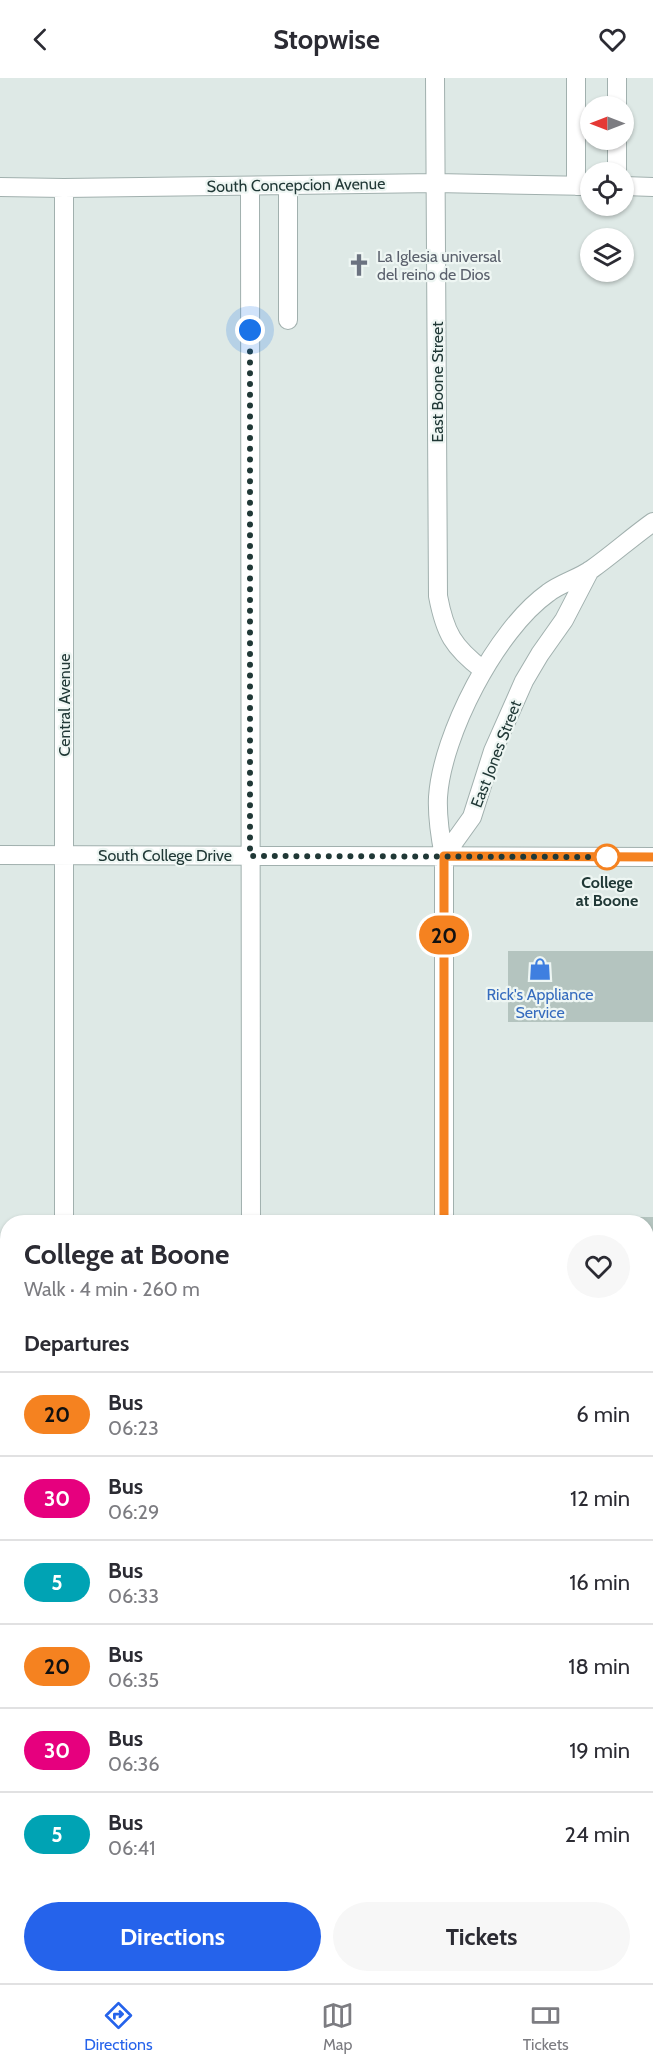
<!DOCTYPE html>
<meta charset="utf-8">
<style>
:root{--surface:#fff;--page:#f7f7f7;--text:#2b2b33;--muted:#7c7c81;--line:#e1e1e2;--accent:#2563eb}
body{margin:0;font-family:Cabin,sans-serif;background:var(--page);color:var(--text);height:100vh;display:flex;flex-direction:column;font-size:22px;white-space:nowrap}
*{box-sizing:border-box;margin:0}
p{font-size:20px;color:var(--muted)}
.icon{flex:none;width:33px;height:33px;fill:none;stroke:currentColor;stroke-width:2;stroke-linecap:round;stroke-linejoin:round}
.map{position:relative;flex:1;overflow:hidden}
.sheet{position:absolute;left:0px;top:1137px;width:654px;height:768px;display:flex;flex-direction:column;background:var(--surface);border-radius:24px 24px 0 0;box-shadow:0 2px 4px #0004}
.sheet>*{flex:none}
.badge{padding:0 12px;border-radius:20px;font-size:21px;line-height:39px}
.needle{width:39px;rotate:270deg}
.fabs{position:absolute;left:580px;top:18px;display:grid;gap:12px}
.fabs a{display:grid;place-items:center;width:54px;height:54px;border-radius:50%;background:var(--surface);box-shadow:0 2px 4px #0004;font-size:30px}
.you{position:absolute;width:30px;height:30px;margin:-15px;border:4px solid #fff;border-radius:50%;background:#1a73e8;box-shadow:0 0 0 9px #1a73e833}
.map>.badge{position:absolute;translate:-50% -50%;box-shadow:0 0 0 3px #fff}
h2{padding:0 24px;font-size:22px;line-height:54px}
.round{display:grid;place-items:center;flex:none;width:63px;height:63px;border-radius:32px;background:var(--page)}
.summary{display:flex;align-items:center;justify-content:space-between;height:102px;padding:0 24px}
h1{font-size:28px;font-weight:700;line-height:45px}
.action{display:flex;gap:12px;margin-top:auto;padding:12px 24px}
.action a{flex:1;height:69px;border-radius:36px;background:var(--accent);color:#fff;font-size:24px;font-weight:700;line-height:69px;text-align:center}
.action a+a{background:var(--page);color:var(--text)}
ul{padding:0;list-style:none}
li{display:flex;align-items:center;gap:18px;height:84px;padding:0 24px;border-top:2px solid var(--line)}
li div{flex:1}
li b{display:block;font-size:22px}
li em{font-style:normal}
li .badge{min-width:66px;font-weight:700;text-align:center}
header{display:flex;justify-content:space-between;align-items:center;height:78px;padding:0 24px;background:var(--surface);font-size:27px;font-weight:700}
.tab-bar{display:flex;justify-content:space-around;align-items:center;height:84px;border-top:2px solid var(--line);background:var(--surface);font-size:16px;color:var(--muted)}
.tab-bar a{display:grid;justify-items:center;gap:3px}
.tab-bar .current{color:var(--accent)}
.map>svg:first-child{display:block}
.building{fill:#b4c4bf}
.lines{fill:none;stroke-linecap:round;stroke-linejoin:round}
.minor-casing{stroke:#a1b0ae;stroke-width:20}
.minor{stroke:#fff;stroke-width:18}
.line-casing{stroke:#fff;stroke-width:14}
.line{stroke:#f58220;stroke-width:9}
.walk{stroke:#203836;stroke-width:6;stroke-dasharray:0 10.8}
.stop-dot{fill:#fff;stroke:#f58220;stroke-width:3}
.labels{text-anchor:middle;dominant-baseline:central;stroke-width:4.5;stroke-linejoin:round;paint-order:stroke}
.street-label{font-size:16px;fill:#203836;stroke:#eef6f3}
.worship-label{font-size:16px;fill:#5b616d;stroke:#eef6f3;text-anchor:start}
.stop-label{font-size:16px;font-weight:bold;fill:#203836;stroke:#eef6f3}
.shop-label{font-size:16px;fill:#366cbe;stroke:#eef6f3}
</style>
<header><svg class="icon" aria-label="back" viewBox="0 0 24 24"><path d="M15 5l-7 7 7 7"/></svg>Stopwise<svg class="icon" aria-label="heart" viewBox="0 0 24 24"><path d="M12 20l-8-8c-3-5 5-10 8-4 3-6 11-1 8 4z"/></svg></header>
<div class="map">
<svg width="653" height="1905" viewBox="0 0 653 1905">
<rect width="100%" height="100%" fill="#dee9e6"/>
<path class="building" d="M508 873H653V944H508Z
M485 1139H653V1226H646V1144H485Z
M646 1234H653V1321H646Z
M646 1329H653V1417H646Z
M646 1570H653V1644H646Z
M646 1772H653V1848H646Z
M649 1897V1905H595V1898Z"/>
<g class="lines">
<g class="minor-casing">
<path id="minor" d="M435 0 438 518C445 555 453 569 483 592
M617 28V0
M617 94V62
M250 108 251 1144
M288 108V242
M576 108V0
M624 108 653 109
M0 109 64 110 436 105 591 108
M64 110V1144
M0 777 653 779
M444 778 472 739 493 673 524 603 540 576 564 542 590 492
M444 1144V778C440 758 437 740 438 719 442 657 496 552 548 515 561 505 578 501 592 491 613 476 632 459 653 444
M0 1443H8
M646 1445H653
M65 1898V1905
M252 1898V1905
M446 1898V1905
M531 1898 539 1905"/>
</g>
<use href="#minor" class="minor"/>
</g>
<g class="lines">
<g class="line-casing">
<path id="line" d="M444 1144V778L653 779"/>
</g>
<use href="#line" class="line"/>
<path class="walk" d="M250 252V778L607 779"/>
</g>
<defs>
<g id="church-bare" transform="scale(1.8)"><path d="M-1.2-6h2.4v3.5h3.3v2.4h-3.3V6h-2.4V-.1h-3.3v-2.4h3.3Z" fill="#6b7280" stroke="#eef6f3" stroke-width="2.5" paint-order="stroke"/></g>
<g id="shop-bare" transform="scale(1.8)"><path d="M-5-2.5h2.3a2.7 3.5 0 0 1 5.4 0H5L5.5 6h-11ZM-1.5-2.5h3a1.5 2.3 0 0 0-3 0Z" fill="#3f7fe0" stroke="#eef6f3" stroke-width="2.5" paint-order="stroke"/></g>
</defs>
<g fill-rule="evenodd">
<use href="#church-bare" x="359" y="187"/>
<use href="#shop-bare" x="540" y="891"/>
</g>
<circle class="stop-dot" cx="607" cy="779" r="12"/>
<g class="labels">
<g class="street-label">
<text transform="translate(296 107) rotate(-1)">South Concepcion Avenue</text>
<text transform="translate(437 304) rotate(-90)">East Boone Street</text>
<text transform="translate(64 627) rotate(-90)">Central Avenue</text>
<text transform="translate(496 676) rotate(-69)">East Jones Street</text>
<text x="165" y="777">South College Drive</text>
</g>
<g class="worship-label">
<text x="377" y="178">La Iglesia universal<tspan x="377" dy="18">del reino de Dios</tspan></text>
</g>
<g class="stop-label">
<text x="607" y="804">College<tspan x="607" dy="18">at Boone</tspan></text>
</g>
<g class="shop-label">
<text x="540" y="916">Rick's Appliance<tspan x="540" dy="18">Service</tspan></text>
</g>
</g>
</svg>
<div class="fabs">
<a><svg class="needle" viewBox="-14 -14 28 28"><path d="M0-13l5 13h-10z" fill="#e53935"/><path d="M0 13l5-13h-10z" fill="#7c7c81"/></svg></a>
<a><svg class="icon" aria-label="locate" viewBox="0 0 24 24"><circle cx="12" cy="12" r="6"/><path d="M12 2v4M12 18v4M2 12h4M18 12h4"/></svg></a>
<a><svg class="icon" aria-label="layers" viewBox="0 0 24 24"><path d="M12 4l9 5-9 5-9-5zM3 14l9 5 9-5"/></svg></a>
</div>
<div class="you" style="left:250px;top:252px"></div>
<b class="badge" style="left:444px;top:857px;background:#f58220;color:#111">20</b>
<section class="sheet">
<div class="summary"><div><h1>College at Boone</h1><p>Walk · 4 min · 260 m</p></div><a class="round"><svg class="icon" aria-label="heart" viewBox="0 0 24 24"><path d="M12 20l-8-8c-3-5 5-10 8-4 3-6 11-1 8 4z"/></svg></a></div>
<h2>Departures</h2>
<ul>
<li><span class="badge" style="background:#f58220;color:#111">20</span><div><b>Bus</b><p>06:23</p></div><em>6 min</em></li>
<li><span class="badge" style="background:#e6007e;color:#fff">30</span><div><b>Bus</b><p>06:29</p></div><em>12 min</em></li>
<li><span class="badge" style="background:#00a3b4;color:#fff">5</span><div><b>Bus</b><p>06:33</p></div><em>16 min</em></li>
<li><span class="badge" style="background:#f58220;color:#111">20</span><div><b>Bus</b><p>06:35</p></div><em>18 min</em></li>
<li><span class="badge" style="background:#e6007e;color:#fff">30</span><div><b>Bus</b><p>06:36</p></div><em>19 min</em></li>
<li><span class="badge" style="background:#00a3b4;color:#fff">5</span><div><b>Bus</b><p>06:41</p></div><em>24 min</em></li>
</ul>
<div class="action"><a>Directions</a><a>Tickets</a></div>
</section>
</div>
<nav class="tab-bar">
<a class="current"><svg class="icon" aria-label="directions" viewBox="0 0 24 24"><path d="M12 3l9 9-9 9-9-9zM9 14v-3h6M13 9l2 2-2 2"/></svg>Directions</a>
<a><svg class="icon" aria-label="map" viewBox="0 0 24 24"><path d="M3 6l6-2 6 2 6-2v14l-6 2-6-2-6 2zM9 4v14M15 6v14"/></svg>Map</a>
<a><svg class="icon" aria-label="tickets" viewBox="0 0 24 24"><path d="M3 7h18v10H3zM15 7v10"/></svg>Tickets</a>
</nav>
